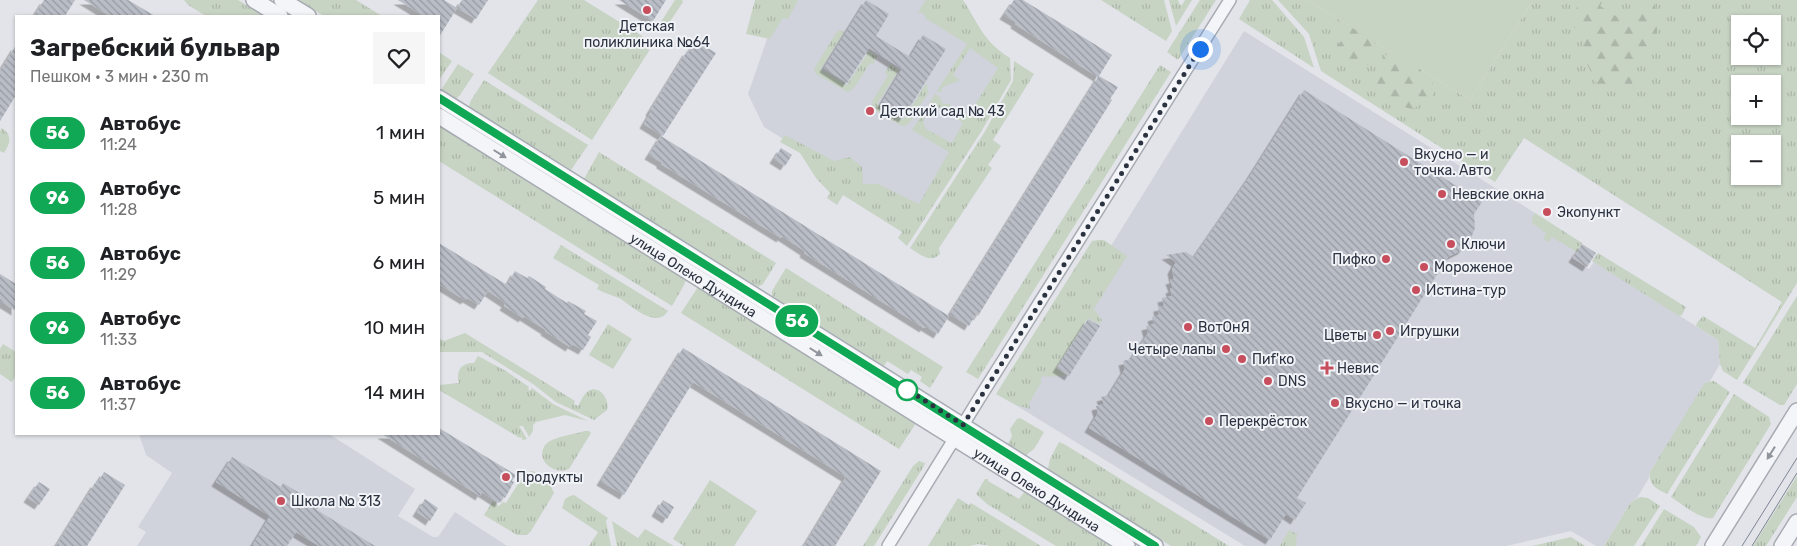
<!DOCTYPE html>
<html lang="ru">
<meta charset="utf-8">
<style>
:root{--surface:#fff;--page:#f6f6f6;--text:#202124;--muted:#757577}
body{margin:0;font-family:Rubik,sans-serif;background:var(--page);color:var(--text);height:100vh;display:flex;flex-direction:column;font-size:19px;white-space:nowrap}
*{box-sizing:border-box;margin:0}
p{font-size:16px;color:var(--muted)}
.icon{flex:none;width:28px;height:28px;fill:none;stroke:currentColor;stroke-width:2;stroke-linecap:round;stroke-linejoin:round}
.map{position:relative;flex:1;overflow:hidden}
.details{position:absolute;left:15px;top:15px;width:425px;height:420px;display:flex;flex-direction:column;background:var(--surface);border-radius:0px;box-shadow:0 1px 4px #0004}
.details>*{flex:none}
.badge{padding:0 10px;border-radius:16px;font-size:18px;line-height:32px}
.tools{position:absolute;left:1731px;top:15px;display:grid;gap:10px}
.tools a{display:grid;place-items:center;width:50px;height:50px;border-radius:0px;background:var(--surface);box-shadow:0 1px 4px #0004;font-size:25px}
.you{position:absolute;width:25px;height:25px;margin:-12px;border:4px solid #fff;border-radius:50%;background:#1a73e8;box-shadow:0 0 0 8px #1a73e833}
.map>.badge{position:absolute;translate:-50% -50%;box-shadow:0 0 0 2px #fff}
.round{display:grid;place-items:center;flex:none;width:52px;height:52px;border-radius:0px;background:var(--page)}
.head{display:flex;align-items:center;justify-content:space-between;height:85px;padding:0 15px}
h1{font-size:24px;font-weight:700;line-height:38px}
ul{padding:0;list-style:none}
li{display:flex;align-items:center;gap:15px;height:65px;padding:0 15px}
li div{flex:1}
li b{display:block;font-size:19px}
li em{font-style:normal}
li .badge{min-width:55px;font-weight:700;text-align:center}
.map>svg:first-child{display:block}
.built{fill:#d0d3db}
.grass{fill:url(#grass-tufts);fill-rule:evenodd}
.forest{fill:url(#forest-firs)}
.garden{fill:#c7d3c3}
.building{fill:url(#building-back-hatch);filter:url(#shadow)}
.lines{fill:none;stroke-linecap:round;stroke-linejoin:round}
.minor-casing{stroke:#a7abb3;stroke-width:14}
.tertiary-casing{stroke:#a7abb3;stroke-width:18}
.minor{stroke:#f4f5f8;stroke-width:11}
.tertiary{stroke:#f4f5f8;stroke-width:15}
.tram{stroke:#7c8492;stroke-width:1}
.oneway{fill:#90949c}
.line-casing{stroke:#fff;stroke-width:11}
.line{stroke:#10a855;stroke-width:8}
.walk{stroke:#2b3240;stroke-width:5;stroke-dasharray:0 9}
.poi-dot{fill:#c74e5c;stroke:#f1f3f7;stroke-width:2}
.stop-dot{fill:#fff;stroke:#10a855;stroke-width:2.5}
.labels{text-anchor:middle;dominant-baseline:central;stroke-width:4;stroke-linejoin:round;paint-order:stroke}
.poi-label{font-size:14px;fill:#2b3240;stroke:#f1f3f7;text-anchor:start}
.street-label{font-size:14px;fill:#2b3240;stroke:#f1f3f7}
</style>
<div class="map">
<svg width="1797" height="546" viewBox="0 0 1797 546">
<defs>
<pattern id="grass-tufts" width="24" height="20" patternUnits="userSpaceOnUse" patternTransform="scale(1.25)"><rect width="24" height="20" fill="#c7d3c3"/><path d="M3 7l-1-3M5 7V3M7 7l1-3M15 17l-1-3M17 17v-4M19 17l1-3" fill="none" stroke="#abb6a9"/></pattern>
<pattern id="forest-firs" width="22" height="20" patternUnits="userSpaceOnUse" patternTransform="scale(1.25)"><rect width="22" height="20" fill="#c7d3c3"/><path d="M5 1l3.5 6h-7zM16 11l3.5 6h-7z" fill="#abb6a9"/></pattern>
<pattern id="building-back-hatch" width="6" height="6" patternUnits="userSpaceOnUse" patternTransform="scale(1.25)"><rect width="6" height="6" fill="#b9bdc6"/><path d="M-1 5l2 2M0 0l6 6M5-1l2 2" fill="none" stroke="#979aa2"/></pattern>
<filter id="shadow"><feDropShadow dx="-4.5" dy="4.5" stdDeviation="0" flood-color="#0004"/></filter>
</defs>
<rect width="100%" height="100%" fill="#e2e4e9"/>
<path class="built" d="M790 0H960L985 47 1010 68 917 222 764 127 748 94 767 39Z
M1244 31 1535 213 1532 221 1535 225 1575 250 1572 258 1589 269 1594 262 1718 340 1720 364 1710 381 1707 382 1650 472 1649 478 1637 498 1631 502 1604 546H1596L1571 531 1506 546H1245L1014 404 1042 359 1057 368 1088 319 1072 309Z
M139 434H329L415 489 398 516 433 537H438L455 512 507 546H137L146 532 138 527 172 473 146 455Z"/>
<path class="grass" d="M184 0H238L264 16H206L188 5Z
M298 0H356L382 16H324Z
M538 0H584L642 36C646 40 649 45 649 51L592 140 488 73Z
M675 0H682L683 2 665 29 659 25Z
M755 0H798L788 19 783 18 770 39 746 34Z
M926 0H963C980 26 982 40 1010 58L1011 80 981 132 907 246 898 238 902 232 843 195 837 205 827 198 830 193 816 178 800 153 780 142 785 135 834 161 850 157 862 167 863 184H878L919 204 949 152 912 130 927 108 928 109 923 122 926 129 952 143 963 123 930 102 935 94 939 96 943 104H949L968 116 998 68 970 48 953 75 960 80 943 87 940 93 937 91 967 44 925 18 926 16 920 12 917 14Z
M1101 0H1164L1172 31 1166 41Z
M1169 0H1178L1180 5H1182L1185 0H1192L1176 26Z
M1200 0H1216L1178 60 1167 52Z
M1250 0H1272L1304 37 1314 68 1239 19Z
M1278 0H1307L1470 100 1533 0H1797V283L1737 380 1723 371 1720 364 1718 340 1696 326 1697 323 1703 316 1755 348 1782 302 1524 138 1495 182 1321 71 1309 34ZM1740 24H1772V56H1740ZM1740 84H1772V116H1740ZM1740 144H1772V176H1740Z
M840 30 844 32 821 69 847 85 869 51 877 56 873 64 870 63 854 88 848 92 816 74 814 69 836 33Z
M439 52 452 61 439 80Z
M1014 61 1034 74 993 140 1001 146 988 165 992 168 939 248 940 254C930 264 920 254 910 248L984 133 1013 81Z
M458 64 474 74 460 95 456 99 441 90Z
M890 64 899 70 877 104 903 120 926 84 927 85 928 93 910 122 905 126 900 125 872 108 873 100 888 75 885 72Z
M1160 65 1171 72 978 379 966 372Z
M484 80 588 145 571 170 469 107 470 102Z
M439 125 686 279 684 285 672 306 439 161Z
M2 128C13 136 10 143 4 153L0 151V131Z
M599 152 776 263 763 284 758 287 584 179Z
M1535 213 1582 243 1577 252 1552 237 1549 242 1543 239 1546 233 1532 223V219Z
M1098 240H1104L1127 256 1094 309 1102 320 1099 324 1088 318 1056 368 1066 375 1047 377 1043 375 1040 380 1042 381 1029 403 1030 409 1014 404 996 394 1092 241Z
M561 245 668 311C656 330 631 305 619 298 612 295 604 293 597 289L599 285 553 258Z
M1598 253 1686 307 1682 315 1679 316 1592 261Z
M786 268 943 367 930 388 920 381 922 377 911 370 908 374 887 361 884 366 772 296V291Z
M698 287 916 423 899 449 681 313Z
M1797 296V384L1784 405H1780L1743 383Z
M608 324 632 339 613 369 589 355Z
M465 333 575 401 574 404 578 406C581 401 584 393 590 390 601 386 610 401 607 410L594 420 556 402 533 384 482 352H439V338L444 341Z
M3 344 16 352V375L12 382 0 374V349Z
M478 356 506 371 529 387 528 389 530 391 532 388 553 404 588 421 565 415 536 422 533 425V431L529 437 523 426H519L527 439 522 440V437L520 438 439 390V385L459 383C455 371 462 362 474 363Z
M1714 381 1730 392 1667 494C1657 489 1648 485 1650 472L1704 384 1707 382Z
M1734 394 1769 417 1771 424 1713 518C1700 520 1682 504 1671 497Z
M1020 418 1044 432 1034 449 1026 455 1008 444 1012 436 1010 429 1017 419Z
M585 431H589L591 433 569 469C552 476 533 457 547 443 554 437 575 434 585 431Z
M1059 442 1064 444 1229 546H1171L1048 469 1050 459Z
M919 461 925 463 924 466 874 546H863L913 466Z
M533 471 548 480 554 493 531 531 527 535H517L484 515 493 501 499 506 503 502 506 503 523 476 521 474Z
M1797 476V497L1766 546H1753Z
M985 479H988V481L1019 499 1025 491 1112 546H1056L987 504 976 494Z
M710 480 757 511 734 546H684L673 539Z
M574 495 608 518 606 521 611 546H589L598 532 562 508 565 499 570 496Z
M1640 497 1648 498 1660 506 1634 546H1604L1631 502Z
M958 498 969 505 971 503 1041 546H990L978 544 970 546H928Z
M1664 509 1694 527 1701 537 1696 546H1641Z
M612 521 638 538 645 529 674 546H617Z
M1289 530 1297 534 1296 546H1280Z
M1571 537 1585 546H1532Z"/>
<path class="forest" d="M1581 0H1603L1600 6 1627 23 1641 12 1647 0H1654C1656 15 1662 36 1650 48L1637 47 1632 87 1608 90 1597 84 1586 62 1583 41 1576 29 1568 23Z
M1351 23 1373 28 1376 53 1369 65 1349 61 1337 52V45L1348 36Z
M1405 51 1420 64 1422 74 1433 83V97L1412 109 1395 105 1373 83C1373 72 1381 55 1392 52 1396 51 1401 51 1405 51Z"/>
<path class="garden" d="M1307 0H1533L1470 100Z"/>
<path class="building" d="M44 0H75L65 16H34Z
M84 0H128L155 16H110Z
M398 0H444L457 8 439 37V16H424Z
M462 0H488L476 19 457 8Z
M619 0H666L653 21Z
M866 0 889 14 876 36 910 57 923 35 946 49 903 118 881 104 902 69 869 48 847 83 824 68Z
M1014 0H1023L1112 55 1099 76 1118 87 1110 99 1112 100 997 285 978 316 976 314 969 326 950 314 1098 77 1015 24 1016 22 1004 15Z
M696 41 716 53 663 136 644 124 651 112 650 111 687 51 689 52Z
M16 45V95L0 121V71Z
M1304 90 1482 202 1474 214 1475 228 1470 241 1462 250 1448 257 1297 498 1306 503 1300 512 1295 520 1286 514 1270 540 1089 428 1098 413 1096 406 1104 404 1101 397 1109 395 1125 369 1123 361 1131 359 1148 333 1146 326 1154 324 1152 317 1159 315 1158 307 1164 306 1162 298 1172 296 1170 289 1173 288 1170 280 1174 279 1172 270 1176 262 1166 255 1186 252 1194 257 1250 176Z
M661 136 949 316 938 334 925 326 924 328 804 253 805 251 782 236 781 238 661 164V162L649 155Z
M781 148 792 155 785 166 774 159Z
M439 243 507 285 515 271 527 278 529 276 546 287 545 289 567 303 568 301 586 311 584 314 597 321 588 335 591 337 583 350 572 344 570 347 545 331 546 330 524 316 523 318 504 306 506 303 488 291 479 305 467 298 465 300 439 284Z
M1582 244 1596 253 1587 267 1573 258Z
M0 274 16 284V311L0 301Z
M1088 319 1100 326 1069 376 1057 368Z
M683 348 881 471 835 546H804L846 477 693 382 624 495 601 481Z
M439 428 516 475 512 481 514 482 505 498 503 496 499 503 482 492 480 496 382 434H439Z
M232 457 281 487 283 483 319 505 317 510 375 546H319L296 532 287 546H252L270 516 216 482Z
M104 472 125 485 87 546H56L95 483 97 484Z
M39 482 50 489 39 505 28 498Z
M425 499 438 508 430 521 417 512Z
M663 500 674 507 667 519 656 512Z"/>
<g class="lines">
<g class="minor-casing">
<path id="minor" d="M888 546 982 394 1230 0"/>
</g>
<g class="tertiary-casing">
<g id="tertiary">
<path d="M254 0 280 16"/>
<path d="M282 0 308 16"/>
<path d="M439 98 1155 546"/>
<path id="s1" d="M439 116 1127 546"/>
<path d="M1713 546 1797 411"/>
<path d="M1782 546 1797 522"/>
</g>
</g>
<use href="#minor" class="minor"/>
<use href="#tertiary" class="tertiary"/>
<path class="tram" d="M1742 546 1797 458
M1752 546 1797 473"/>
</g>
<defs><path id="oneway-solid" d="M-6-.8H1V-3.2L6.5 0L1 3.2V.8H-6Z" transform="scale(1.25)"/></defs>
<g class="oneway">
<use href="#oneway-solid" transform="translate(500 154) rotate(32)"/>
<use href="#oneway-solid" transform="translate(816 352) rotate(32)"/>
<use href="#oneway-solid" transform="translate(1771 453) rotate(122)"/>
</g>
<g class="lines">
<g class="line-casing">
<path id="line" d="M439 98 1155 546"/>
</g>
<use href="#line" class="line"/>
<path class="walk" d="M907 390 905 388 963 425 1200 49"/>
</g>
<g class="poi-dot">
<circle cx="647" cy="10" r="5"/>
<circle cx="870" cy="111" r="5"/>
<circle cx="1404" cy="162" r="5"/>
<circle cx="1442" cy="194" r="5"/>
<circle cx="1547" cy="212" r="5"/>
<circle cx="1451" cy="244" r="5"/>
<circle cx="1386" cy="259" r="5"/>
<circle cx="1424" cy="267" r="5"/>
<circle cx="1416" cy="290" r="5"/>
<circle cx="1188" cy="327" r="5"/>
<circle cx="1390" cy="331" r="5"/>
<circle cx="1377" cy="335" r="5"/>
<circle cx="1226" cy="349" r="5"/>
<circle cx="1242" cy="359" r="5"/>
<path d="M1324.5 360.5h5v5h5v5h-5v5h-5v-5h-5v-5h5z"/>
<circle cx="1268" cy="381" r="5"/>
<circle cx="1335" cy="403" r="5"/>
<circle cx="1209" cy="421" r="5"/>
<circle cx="506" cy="477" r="5"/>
<circle cx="281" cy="501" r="5"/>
</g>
<circle class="stop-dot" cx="907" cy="390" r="10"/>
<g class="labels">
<g class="poi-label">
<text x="647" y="26" text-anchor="middle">Детская<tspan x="647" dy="16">поликлиника №64</tspan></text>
<text x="880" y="111">Детский сад № 43</text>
<text x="1414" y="154">Вкусно — и<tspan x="1414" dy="16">точка. Авто</tspan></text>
<text x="1452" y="194">Невские окна</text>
<text x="1557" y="212">Экопункт</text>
<text x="1461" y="244">Ключи</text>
<text x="1376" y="259" text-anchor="end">Пифко</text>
<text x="1434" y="267">Мороженое</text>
<text x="1426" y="290">Истина-тур</text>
<text x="1198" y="327">ВотОнЯ</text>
<text x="1400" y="331">Игрушки</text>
<text x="1367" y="335" text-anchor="end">Цветы</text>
<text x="1216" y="349" text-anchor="end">Четыре лапы</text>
<text x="1252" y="359">Пиf'ко</text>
<text x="1337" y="368">Невис</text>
<text x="1278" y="381">DNS</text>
<text x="1345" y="403">Вкусно — и точка</text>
<text x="1219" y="421">Перекрёсток</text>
<text x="516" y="477">Продукты</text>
<text x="291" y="501">Школа № 313</text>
</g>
<g class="street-label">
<text stroke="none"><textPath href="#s1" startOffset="300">улица Олеко Дундича</textPath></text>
<text stroke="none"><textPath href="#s1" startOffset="705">улица Олеко Дундича</textPath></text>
</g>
</g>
</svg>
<div class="tools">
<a><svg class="icon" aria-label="locate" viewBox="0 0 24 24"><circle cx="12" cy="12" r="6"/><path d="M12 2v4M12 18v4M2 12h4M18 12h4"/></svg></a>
<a>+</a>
<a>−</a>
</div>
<div class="you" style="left:1200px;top:49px"></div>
<b class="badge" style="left:797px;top:321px;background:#10a855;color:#fff">56</b>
<section class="details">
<div class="head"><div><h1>Загребский бульвар</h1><p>Пешком · 3 мин · 230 m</p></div><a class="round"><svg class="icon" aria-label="heart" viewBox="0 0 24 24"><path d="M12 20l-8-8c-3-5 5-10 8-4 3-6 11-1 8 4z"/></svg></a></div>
<ul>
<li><span class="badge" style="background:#10a855;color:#fff">56</span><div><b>Автобус</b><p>11:24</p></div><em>1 мин</em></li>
<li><span class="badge" style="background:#10a855;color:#fff">96</span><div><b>Автобус</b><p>11:28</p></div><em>5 мин</em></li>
<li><span class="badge" style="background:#10a855;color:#fff">56</span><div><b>Автобус</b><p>11:29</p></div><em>6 мин</em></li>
<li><span class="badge" style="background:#10a855;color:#fff">96</span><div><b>Автобус</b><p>11:33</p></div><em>10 мин</em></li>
<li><span class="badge" style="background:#10a855;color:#fff">56</span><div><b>Автобус</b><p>11:37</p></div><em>14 мин</em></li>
</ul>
</section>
</div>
